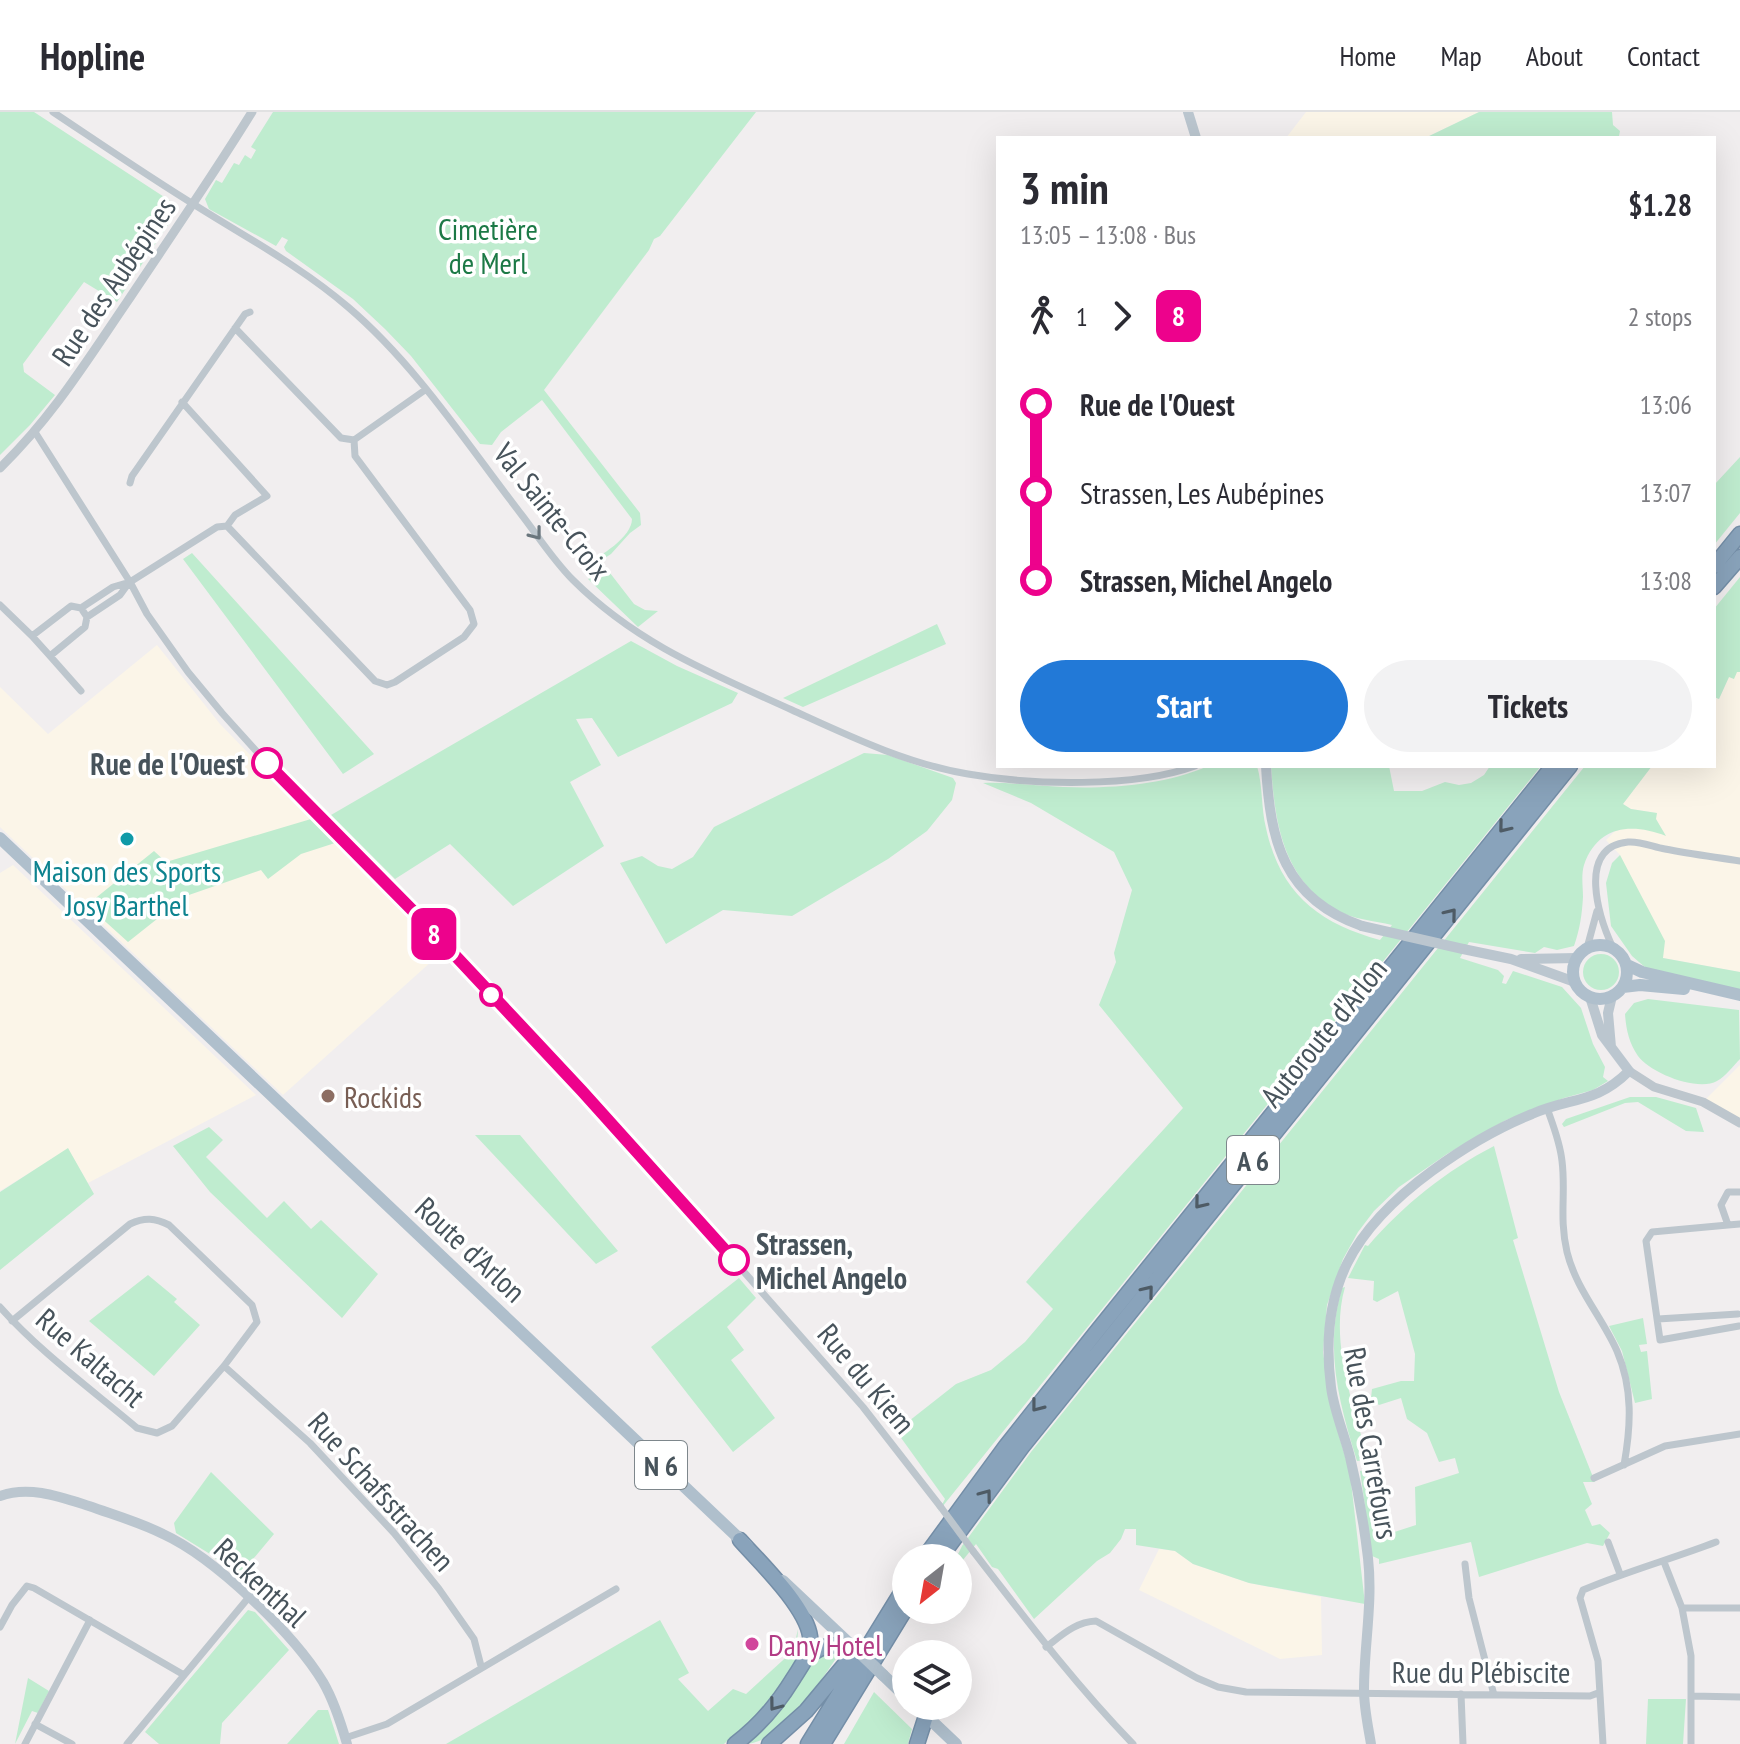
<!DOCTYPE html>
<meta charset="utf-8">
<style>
:root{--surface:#fff;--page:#f2f2f3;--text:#2b2b33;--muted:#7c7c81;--line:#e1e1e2;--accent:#2279d7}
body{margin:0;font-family:"PT Sans Narrow",sans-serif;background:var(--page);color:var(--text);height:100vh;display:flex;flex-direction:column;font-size:30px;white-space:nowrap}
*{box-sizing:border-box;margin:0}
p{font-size:26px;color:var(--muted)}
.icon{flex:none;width:44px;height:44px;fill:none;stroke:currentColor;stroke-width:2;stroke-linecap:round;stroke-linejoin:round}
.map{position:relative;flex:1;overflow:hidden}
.sheet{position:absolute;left:996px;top:24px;width:720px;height:632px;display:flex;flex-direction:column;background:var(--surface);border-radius:0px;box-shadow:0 8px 32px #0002}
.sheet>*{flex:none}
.badge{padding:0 16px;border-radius:12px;font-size:28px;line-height:52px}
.needle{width:52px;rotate:211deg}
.fabs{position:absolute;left:892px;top:1432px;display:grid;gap:16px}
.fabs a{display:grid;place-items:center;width:80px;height:80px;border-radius:50%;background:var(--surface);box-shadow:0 8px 32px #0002;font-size:40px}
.map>.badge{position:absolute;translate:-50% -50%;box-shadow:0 0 0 4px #fff}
.legs{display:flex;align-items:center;gap:12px;height:88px;padding:0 24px;font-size:26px}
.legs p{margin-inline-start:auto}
.head{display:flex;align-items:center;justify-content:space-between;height:136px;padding:0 24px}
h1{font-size:44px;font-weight:700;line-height:60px}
.cta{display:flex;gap:16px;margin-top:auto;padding:16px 24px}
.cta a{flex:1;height:92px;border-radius:48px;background:var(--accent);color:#fff;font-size:32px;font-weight:700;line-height:92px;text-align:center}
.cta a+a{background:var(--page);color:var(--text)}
ul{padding:0 24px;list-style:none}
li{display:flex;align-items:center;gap:28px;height:88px;font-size:30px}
li i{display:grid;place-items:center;width:12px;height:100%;margin:0 10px;background:currentColor}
li i::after{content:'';width:20px;height:20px;margin:-10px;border:6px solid;border-radius:50%;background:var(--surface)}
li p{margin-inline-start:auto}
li:first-child i{background:linear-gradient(#0000 50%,currentColor 0)}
li:last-child i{background:linear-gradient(currentColor 50%,#0000 0)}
header{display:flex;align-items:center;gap:48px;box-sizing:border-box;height:112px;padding:0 40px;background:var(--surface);border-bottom:2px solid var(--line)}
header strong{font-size:38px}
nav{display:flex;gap:44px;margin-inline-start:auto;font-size:28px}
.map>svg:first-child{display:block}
.commercial{fill:#fbf5e8}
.green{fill:#bfeccf}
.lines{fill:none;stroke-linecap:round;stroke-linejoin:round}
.motorway-casing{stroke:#748ea7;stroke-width:17}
.minor{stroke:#bdc6cd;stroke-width:7}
.tertiary{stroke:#bdc6cd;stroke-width:9}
.secondary{stroke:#bbc6cf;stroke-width:10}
.primary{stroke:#afbfcc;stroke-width:12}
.motorway{stroke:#89a3bb;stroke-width:14}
.minor-bridge{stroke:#bdc6cd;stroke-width:7}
.secondary-bridge{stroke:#bbc6cf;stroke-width:10}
.primary-bridge{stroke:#afbfcc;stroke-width:12}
.oneway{stroke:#6a767d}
.oneway2{stroke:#4e5b65}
.line-1-casing{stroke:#fff;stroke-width:18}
.line-1{stroke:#ed028c;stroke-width:12}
.stop-1-dot{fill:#fff;stroke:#ed028c;stroke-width:4}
.culture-dot{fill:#0f9aa8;stroke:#fff;stroke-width:3}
.education-dot{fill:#8d6e63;stroke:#fff;stroke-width:3}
.hotel-dot{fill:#d1479c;stroke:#fff;stroke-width:3}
.labels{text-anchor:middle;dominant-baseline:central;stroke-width:7;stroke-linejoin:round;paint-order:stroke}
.shield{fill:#fff;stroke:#7e878c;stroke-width:2}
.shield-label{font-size:28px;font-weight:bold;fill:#47535b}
.park-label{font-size:30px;fill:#1c7946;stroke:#fff}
.street-label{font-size:30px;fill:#47535b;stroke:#fff}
.stop-label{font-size:30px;font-weight:bold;fill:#47535b;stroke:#fff;text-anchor:end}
.culture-label{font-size:30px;fill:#0d838f;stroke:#fff}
.education-label{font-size:30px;fill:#785e54;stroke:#fff;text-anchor:start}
.hotel-label{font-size:30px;fill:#b23c85;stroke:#fff;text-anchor:start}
</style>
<header>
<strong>Hopline</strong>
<nav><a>Home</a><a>Map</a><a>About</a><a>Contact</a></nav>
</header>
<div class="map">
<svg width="1740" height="1632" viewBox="0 0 1740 1632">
<rect width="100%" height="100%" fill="#f1eeef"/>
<path class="commercial" d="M1306 0H1479L1425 26H1286Z
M157 533 220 612 442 840 283 983 0 715V575L48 622Z
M1737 559 1740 560V860L1663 846 1620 743 1606 728 1615 719 1630 715 1646 716 1665 723 1656 707V701L1631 697 1623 692 1652 654H1714V585L1719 587 1729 565Z
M13 753 256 983 88 1071 68 1037 0 1079V761Z
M1740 953V1011L1703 990Z
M1159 1437 1175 1439 1193 1452 1249 1471 1321 1485 1322 1543 1280 1547 1139 1478Z"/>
<path class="green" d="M0 0H34L178 94 177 99 117 190 84 170 23 252 24 260 55 283 30 313 0 343Z
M273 0H756L660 124 654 127 649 138 544 278 640 401 641 413 630 421 611 442 588 457 585 452C600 445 632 425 632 407L542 288 501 320 492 333 480 332 411 244 385 217 353 187 286 139 284 135 288 128 282 125 276 134 209 97 205 87 216 68 222 71 234 51 239 53 245 43 251 47 256 38 251 35Z
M1479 0H1612L1613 13 1620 19 1619 24 1615 26H1425Z
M1740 345V401L1714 433V373Z
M192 441 374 642 343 662 183 447Z
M599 460 610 461 634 492 645 498 658 499 638 515 588 467Z
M1740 465V560H1737L1734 567 1729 565 1719 587 1714 585V497Z
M937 512 946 532 803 595 783 586Z
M631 529 677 554 738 581 732 591 618 645 592 606 576 607 601 653 570 670 604 734 513 794 450 732 395 767 331 703Z
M864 641 888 643 953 666 956 671 952 688 927 719 888 747 792 804 723 798 666 832 620 751 642 744 658 754 672 757 693 745 714 715Z
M1208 654H1257C1263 674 1261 696 1266 716 1280 781 1318 811 1380 828L1392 813C1375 809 1353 807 1338 799 1283 768 1275 711 1271 654H1389L1394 679H1422L1445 670 1459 673 1471 671 1484 663 1490 654H1541L938 1400 945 1387 899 1323 907 1318 909 1309 956 1272 991 1258 1025 1230 1053 1197 1026 1170C1077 1110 1131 1054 1183 996L1099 893 1116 850 1114 841 1132 778 1114 740 1031 691 983 671C1009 670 1036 674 1063 675 1109 677 1165 673 1208 654Z
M1585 654H1652L1623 692 1631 697 1657 701 1656 707 1666 724C1632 711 1598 713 1584 753 1581 763 1583 775 1583 785 1582 802 1580 817 1574 834L1557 838 1544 835 1535 841 1469 830 1460 846 1498 858 1504 864 1502 871 1506 872 1513 859 1562 875 1581 896 1593 932 1605 955 1603 965 1608 969 1593 978 1564 986 1506 1008 1447 1042 1399 1075 1374 1099 1358 1120 1343 1147 1327 1193 1323 1240 1332 1300 1350 1361 1365 1492 1249 1471 1193 1452 1175 1439 1136 1433V1417H1125L1121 1427 1110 1441 1097 1449 1034 1507 998 1457 992 1455 976 1432 958 1454V1446H956L962 1434 1031 1340Z
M311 707 335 731 301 742 268 767 261 758 186 784 128 830 87 793 154 739 166 750Z
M1620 743 1665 829 1663 846 1740 860V878L1646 856 1632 844 1611 814 1606 771 1612 751Z
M1583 860a18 18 0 1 1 36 0a18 18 0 1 1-36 0Z
M1648 887 1739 898 1740 947C1733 954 1726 964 1717 969 1698 980 1650 961 1638 944 1629 931 1626 917 1625 902L1634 891Z
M1630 985H1656L1696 996 1704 1020 1686 1019 1638 990 1625 991 1564 1015 1562 1012 1566 1007Z
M209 1015 223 1028 206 1045 267 1106 284 1089 311 1117 321 1108 378 1162 342 1206 210 1080 173 1034Z
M475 1023H520L618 1139 596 1152Z
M1494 1034 1518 1126 1513 1128 1559 1280 1595 1370H1583L1592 1392 1585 1398 1592 1414 1600 1412 1610 1421 1603 1434 1587 1431 1479 1465 1471 1430 1379 1452V1447L1372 1444 1360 1359 1370 1357 1379 1425 1416 1413 1415 1375 1459 1361 1455 1346 1439 1350 1427 1321 1407 1307 1401 1286 1379 1293 1371 1286 1372 1277 1401 1269H1414L1415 1242 1398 1179 1377 1190 1373 1188 1374 1169 1348 1166 1365 1133 1368 1134C1402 1094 1447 1058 1494 1034Z
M68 1036 94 1082 0 1158V1080Z
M148 1163 177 1187 174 1190 200 1213 154 1264 89 1209Z
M739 1166 756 1186 727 1215 744 1238 731 1248 775 1306 733 1340 651 1235Z
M1345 1175C1329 1230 1354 1294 1368 1348L1357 1349C1339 1291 1324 1236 1342 1176Z
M1643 1206 1647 1232 1639 1233 1641 1240 1647 1239 1652 1287 1635 1291 1622 1239 1609 1214Z
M211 1360 274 1422 238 1465 210 1442 176 1421 174 1411Z
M248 1498 255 1500 289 1538 222 1611 220 1632H159L145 1620Z
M660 1508 689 1561 678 1567 708 1599 733 1577 746 1582 793 1539 798 1517 797 1535 805 1537 762 1598 724 1632H446Z
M832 1538 837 1545C816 1575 782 1632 743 1632L769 1608 818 1543Z
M28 1566 49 1579 38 1601 32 1599 15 1632Z
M874 1580 912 1617 908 1632H844Z
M1648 1587H1686L1683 1632H1646Z
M318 1598H328L339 1632H287Z"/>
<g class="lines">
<g class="motorway-casing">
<path id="motorway" d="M1714 454 1740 422
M1714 475 1740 445
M924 1446 1006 1334 1094 1223 1553 654
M940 1446 1022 1335 1570 654
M806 1546C823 1532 836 1530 856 1537
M735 1632C759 1614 777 1593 793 1567 799 1557 808 1546 810 1534 816 1503 760 1451 740 1428
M769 1632 806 1599 851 1545
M808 1632 906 1473
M823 1632 906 1496
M917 1632 926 1604"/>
</g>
<path class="minor" d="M53 0C101 32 149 65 198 95 249 127 303 156 348 195 416 253 467 332 521 402 538 424 553 448 573 468 637 532 711 561 792 598 847 623 907 652 968 662 1030 673 1135 676 1195 654
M235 216 341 326 354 328
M35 320 130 470 147 502 188 560 222 601 267 651 420 806 656 1060 863 1295 940 1394
M130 371 132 364 245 202 250 200
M227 414 375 569 387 573 395 570 464 525 474 512 470 498 355 344 354 328 425 278
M0 493 32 524
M81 496 87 505 85 515 50 544 32 524 71 494 81 496 113 475 130 470 217 415 227 414 235 403 267 384 182 290
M87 505 120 483 128 472
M50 544 81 579
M1587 836 1597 799
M1613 836C1600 808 1575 735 1628 730 1641 729 1653 735 1665 737 1690 742 1715 745 1740 749
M1547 996C1553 1013 1560 1030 1562 1049 1566 1081 1559 1106 1567 1140 1576 1177 1602 1205 1617 1239 1633 1276 1631 1314 1624 1353
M1740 1080H1728L1721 1093 1728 1113 1740 1112
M1728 1113 1652 1120 1646 1129 1660 1228 1739 1214
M0 1195C40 1240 91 1277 137 1316L157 1321 172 1314 224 1254 257 1210 252 1193 169 1113C155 1106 145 1105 130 1112L12 1209
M1658 1207 1738 1202
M224 1254 310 1331 394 1421 439 1477 474 1527 481 1554
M1594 1366 1665 1334 1740 1322
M1608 1430 1620 1462
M973 1439C1025 1506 1074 1571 1133 1632
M1664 1450 1682 1496 1691 1544V1632
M1465 1452 1469 1486 1494 1583
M1682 1496H1740
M0 1515 12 1493 27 1474 34 1476 184 1563
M1046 1535C1062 1523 1075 1510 1096 1509L1197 1566 1218 1575 1246 1580 1590 1584 1598 1581
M1461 1582 1463 1632
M1692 1584 1740 1585
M35 1612 72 1632
M345 1626 387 1612 616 1477
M25 1632 90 1508
M127 1632 249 1485
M1603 1632 1598 1549 1580 1486 1583 1478C1627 1459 1672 1447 1716 1430"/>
<path class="tertiary" d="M0 356C53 304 86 250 127 190 169 127 212 65 252 0
M1629 959 1654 975 1703 990 1740 1011"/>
<path class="secondary" d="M1188 0 1196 26
M1266 654C1270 729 1284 787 1362 814
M1463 837 1511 847 1575 870
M1521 847 1577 846
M1611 935 1608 901 1612 884
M0 1384C29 1373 61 1385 89 1394 114 1403 139 1410 163 1422 215 1446 293 1521 323 1570 334 1589 341 1611 347 1632
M1371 1632C1368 1614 1364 1596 1364 1578 1364 1533 1373 1491 1368 1446 1364 1412 1358 1378 1350 1345 1344 1321 1334 1299 1331 1275 1318 1175 1354 1116 1432 1059 1462 1037 1497 1016 1532 1002 1571 985 1596 992 1629 959L1602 923 1590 885"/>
<path class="primary" d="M0 726 747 1434
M1573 860a27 27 0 1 1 54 0a27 27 0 1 1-54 0Z
M1627 853 1642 860 1740 883
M1623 875 1640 873 1684 877
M783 1469 854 1536
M883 1563 906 1585
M916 1594 956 1632"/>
<use href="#motorway" class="motorway"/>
<path class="minor-bridge" d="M940 1394 973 1439"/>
<path class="secondary-bridge" d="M1362 814 1463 837"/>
<path class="primary-bridge" d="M856 1537 883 1563"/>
</g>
<defs><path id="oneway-chevron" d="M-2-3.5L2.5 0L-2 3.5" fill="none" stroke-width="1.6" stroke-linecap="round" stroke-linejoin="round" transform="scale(2)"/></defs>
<use class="oneway" href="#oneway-chevron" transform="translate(536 422) rotate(52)"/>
<g class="oneway2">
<use href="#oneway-chevron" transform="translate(1504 715) rotate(129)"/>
<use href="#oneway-chevron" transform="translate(1451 802) rotate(-51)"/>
<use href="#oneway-chevron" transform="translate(1200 1091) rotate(129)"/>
<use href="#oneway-chevron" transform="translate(1148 1179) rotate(-51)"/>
<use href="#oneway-chevron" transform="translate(1037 1294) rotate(128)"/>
<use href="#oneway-chevron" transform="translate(986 1383) rotate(-53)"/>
<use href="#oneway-chevron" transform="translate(775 1593) rotate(127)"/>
</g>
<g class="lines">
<g class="line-1-casing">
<path id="line-1" d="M267 651 420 806 582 979 734 1148"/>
</g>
<use href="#line-1" class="line-1"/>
</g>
<g class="stop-1-dot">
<circle cx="267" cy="651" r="14"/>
<circle cx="491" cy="883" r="10"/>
<circle cx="734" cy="1148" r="14"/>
</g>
<circle class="culture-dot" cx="127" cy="727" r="8"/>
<circle class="education-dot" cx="328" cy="984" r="8"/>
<circle class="hotel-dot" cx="752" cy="1532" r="8"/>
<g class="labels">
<g class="shield">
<rect x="1227" y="1024" width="52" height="48" rx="6"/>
<rect x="635" y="1329" width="52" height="48" rx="6"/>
</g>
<g class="shield-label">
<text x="1253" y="1048">A 6</text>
<text x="661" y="1353">N 6</text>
</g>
<g class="park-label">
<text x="488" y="116">Cimetière<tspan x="488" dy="34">de Merl</tspan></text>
</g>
<g class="street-label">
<text transform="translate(113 169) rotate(-56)">Rue des Aubépines</text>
<text transform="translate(553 399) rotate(51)">Val Sainte-Croix</text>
<text transform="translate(1323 920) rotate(-51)">Autoroute d'Arlon</text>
<text transform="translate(471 1137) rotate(43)">Route d'Arlon</text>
<text transform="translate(91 1245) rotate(41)">Rue Kaltacht</text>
<text transform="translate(867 1266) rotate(50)">Rue du Kiem</text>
<text transform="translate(1372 1331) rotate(80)">Rue des Carrefours</text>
<text transform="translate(382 1379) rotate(48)">Rue Schafsstrachen</text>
<text transform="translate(261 1470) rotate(43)">Reckenthal</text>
<text x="1481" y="1559">Rue du Plébiscite</text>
</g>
<g class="stop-label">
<text x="245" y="651">Rue de l'Ouest</text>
<text x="756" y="1131" text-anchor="start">Strassen,<tspan x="756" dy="34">Michel Angelo</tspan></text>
</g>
<g class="culture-label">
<text x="127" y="758">Maison des Sports<tspan x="127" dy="34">Josy Barthel</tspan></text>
</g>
<g class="education-label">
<text x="344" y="984">Rockids</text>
</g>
<g class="hotel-label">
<text x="768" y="1532">Dany Hotel</text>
</g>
</g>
</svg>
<div class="fabs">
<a><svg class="needle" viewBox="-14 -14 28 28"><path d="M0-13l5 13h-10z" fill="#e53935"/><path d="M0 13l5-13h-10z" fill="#7c7c81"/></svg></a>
<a><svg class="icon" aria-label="layers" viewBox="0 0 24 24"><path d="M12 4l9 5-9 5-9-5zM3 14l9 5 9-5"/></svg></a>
</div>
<b class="badge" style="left:434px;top:822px;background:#ed028c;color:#fff">8</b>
<section class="sheet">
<div class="head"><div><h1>3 min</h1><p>13:05 – 13:08 · Bus</p></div><b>$1.28</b></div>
<div class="legs"><svg class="icon" aria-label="walk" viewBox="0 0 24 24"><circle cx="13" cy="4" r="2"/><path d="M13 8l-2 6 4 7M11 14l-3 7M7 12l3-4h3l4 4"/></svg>1<svg class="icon" aria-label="forward" viewBox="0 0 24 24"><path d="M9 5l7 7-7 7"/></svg><b class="badge" style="background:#ed028c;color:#fff">8</b><p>2 stops</p></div>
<ul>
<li><i style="color:#ed028c"></i><b>Rue de l'Ouest</b><p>13:06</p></li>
<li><i style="color:#ed028c"></i><span>Strassen, Les Aubépines</span><p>13:07</p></li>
<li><i style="color:#ed028c"></i><b>Strassen, Michel Angelo</b><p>13:08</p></li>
</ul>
<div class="cta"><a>Start</a><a>Tickets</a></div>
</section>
</div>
